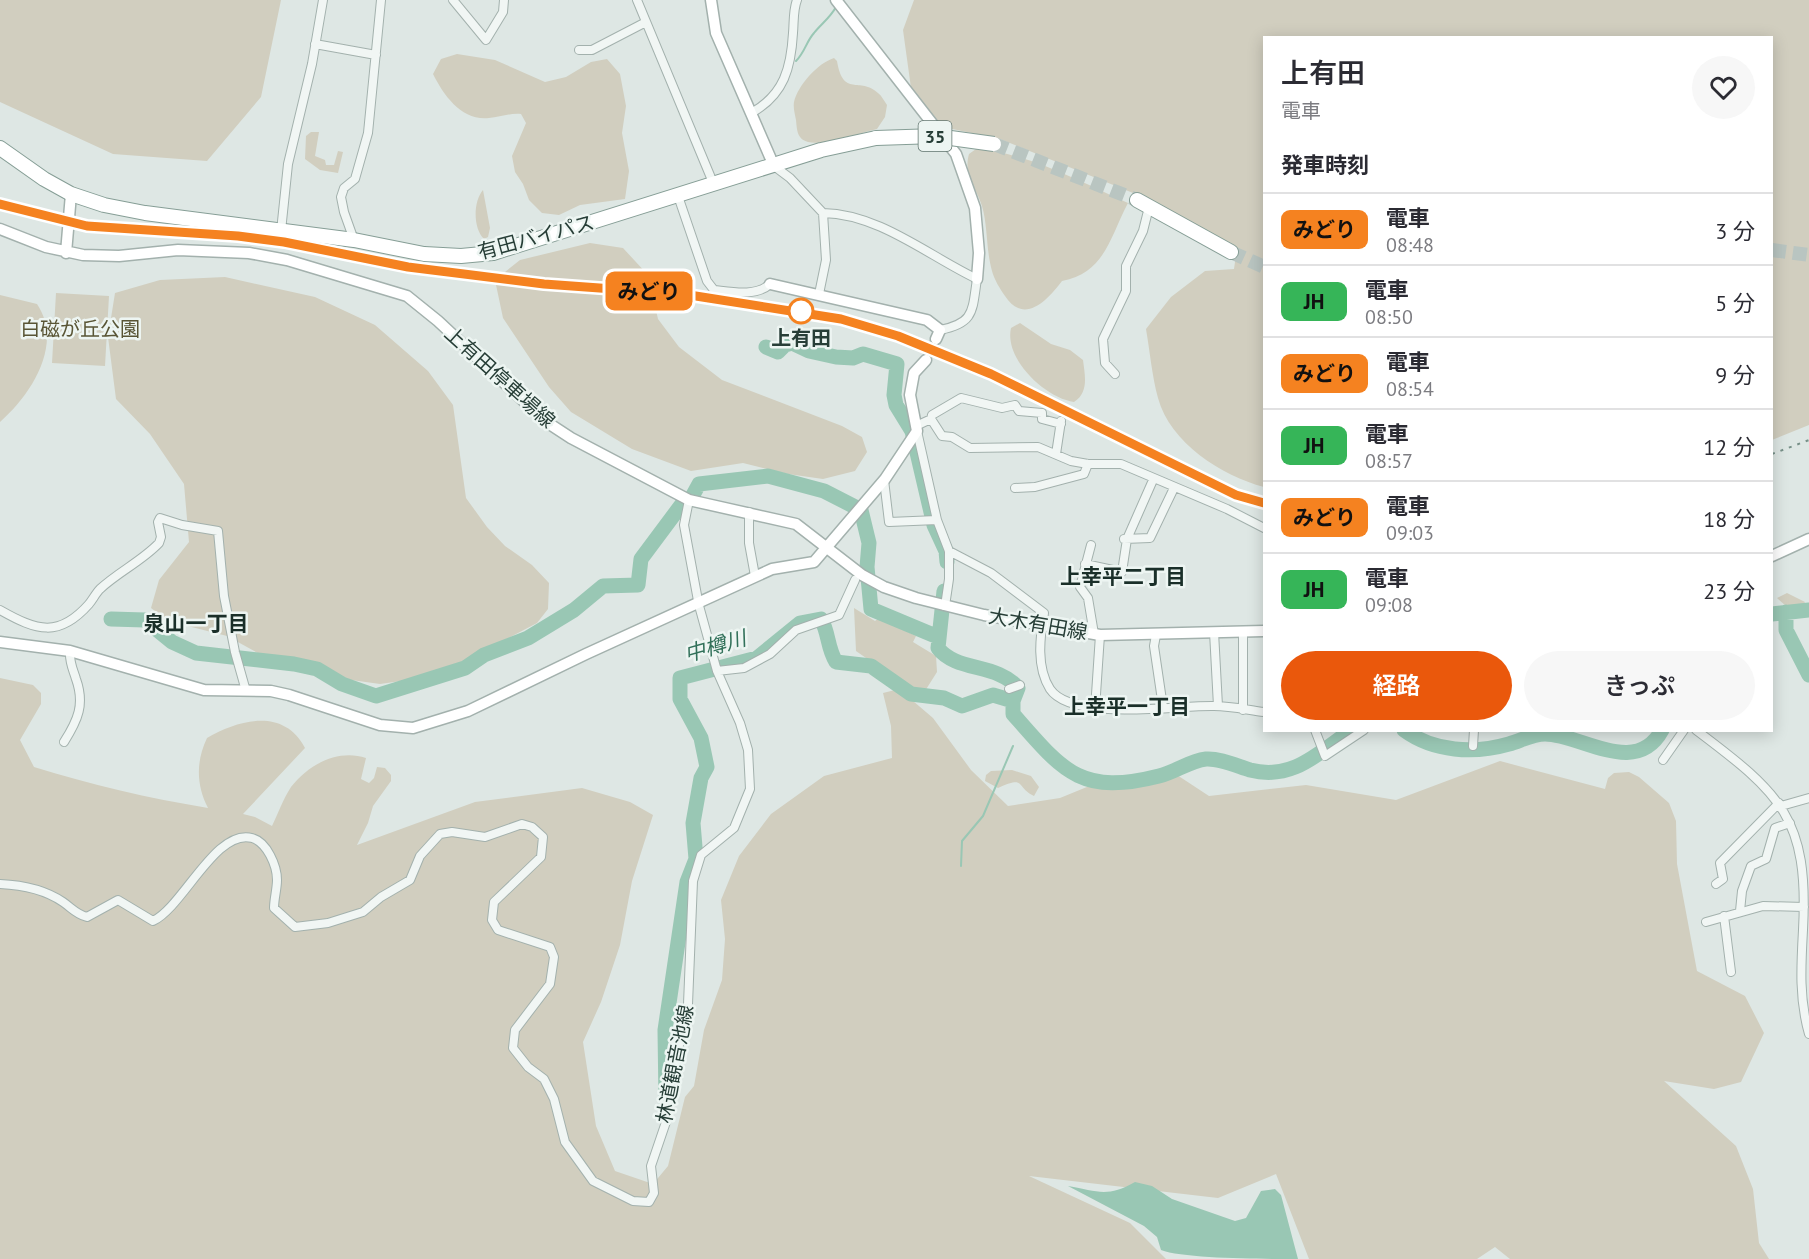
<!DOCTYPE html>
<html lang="ja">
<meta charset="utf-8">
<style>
:root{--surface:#fff;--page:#f7f7f7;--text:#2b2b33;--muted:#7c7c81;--line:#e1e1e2;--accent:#ea580c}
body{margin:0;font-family:"PT Sans","Noto Sans JP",sans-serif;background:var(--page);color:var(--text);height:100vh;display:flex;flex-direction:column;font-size:22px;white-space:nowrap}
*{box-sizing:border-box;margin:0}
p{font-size:20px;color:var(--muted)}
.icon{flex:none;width:33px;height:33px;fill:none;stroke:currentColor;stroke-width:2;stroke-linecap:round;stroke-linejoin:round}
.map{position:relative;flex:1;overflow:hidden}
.sheet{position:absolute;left:1263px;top:36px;width:510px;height:696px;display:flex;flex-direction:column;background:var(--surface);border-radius:0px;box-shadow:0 3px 15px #0003}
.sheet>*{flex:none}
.badge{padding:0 12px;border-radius:9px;font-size:21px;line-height:39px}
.map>.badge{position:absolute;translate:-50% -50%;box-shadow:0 0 0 3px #fff}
h2{padding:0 18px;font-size:22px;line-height:54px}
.round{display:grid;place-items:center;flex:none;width:63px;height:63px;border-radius:32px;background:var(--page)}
.overview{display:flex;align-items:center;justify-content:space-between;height:102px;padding:0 18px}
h1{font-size:28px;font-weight:600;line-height:45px}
.cta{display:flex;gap:12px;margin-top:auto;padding:12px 18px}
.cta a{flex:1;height:69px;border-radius:36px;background:var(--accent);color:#fff;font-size:24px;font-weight:600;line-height:69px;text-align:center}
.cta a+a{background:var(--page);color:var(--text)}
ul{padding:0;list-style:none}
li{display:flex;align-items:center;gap:18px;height:72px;padding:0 18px;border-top:2px solid var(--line)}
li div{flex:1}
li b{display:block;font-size:22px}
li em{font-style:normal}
li .badge{min-width:66px;font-weight:700;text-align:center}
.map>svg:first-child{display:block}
.green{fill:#d1cebf}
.water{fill:#99c7b4}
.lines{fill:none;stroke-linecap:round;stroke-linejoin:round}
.stream{stroke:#99c7b4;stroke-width:2}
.river{stroke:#99c7b4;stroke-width:15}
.secondary-tunnel{stroke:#b9c5c1;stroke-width:10;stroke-dasharray:10 5;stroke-linecap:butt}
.highway-tunnel{stroke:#b9c5c1;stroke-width:14;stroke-dasharray:14 7;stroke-linecap:butt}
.street-casing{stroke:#a3b1ad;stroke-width:10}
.secondary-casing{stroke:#a3b1ad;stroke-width:13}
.highway-casing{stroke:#869e96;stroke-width:16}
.street{stroke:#f1f6f4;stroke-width:8}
.secondary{stroke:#fff;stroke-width:10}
.highway{stroke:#fff;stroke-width:14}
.rail{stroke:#789189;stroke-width:2;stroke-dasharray:3 6;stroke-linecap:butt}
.highway-bridge-casing{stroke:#869e96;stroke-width:16;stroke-linecap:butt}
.highway-bridge{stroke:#fff;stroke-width:14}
.line-casing{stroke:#fff;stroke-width:14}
.line{stroke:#f58220;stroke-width:9}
.stop-dot{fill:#fff;stroke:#f58220;stroke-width:3}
.labels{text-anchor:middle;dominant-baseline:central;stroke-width:5;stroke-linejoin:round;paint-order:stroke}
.shield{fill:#edf5f2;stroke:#62756f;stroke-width:1.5}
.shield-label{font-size:18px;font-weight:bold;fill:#273e37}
.street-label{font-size:20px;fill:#273e37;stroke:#edf5f2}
.park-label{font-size:20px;fill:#595535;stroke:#edf5f2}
.stop-label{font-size:20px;font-weight:bold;fill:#273e37;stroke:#edf5f2}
.neighbourhood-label{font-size:21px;font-weight:bold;fill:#1a2f29;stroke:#edf5f2}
.water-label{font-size:21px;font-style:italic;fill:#32715a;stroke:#edf5f2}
</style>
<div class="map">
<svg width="1809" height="1259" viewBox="0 0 1809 1259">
<rect width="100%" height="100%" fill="#dee7e4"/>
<path class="green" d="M0 0H281L261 97 207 161 113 154 0 102Z
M914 0H1809V425L1772 440V38H1264V487C1222 476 1170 443 1158 398 1152 376 1150 352 1146 329L1171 297 1205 271 1234 269 1237 248 1133 193 1000 139 943 127 911 88 903 30Z
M457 54 495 60 545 82 566 77 591 62 607 59 620 74 626 106 622 133 629 171 625 199 580 205 559 215 542 213 529 200 523 184 515 172 512 156 526 123 521 114C509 113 500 117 489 118 462 121 444 96 433 74L441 59Z
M834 58 837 61C843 98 860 76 878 93 882 96 884 101 887 105L885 117 877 129C860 133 824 146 808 142 797 139 797 130 796 120 795 114 793 108 794 102 798 85 818 63 834 58Z
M311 132H319L315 156 325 160 326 165H334L338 151 343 152 338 173 320 170 305 159 306 136Z
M976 149C1026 152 1083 183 1128 203 1110 237 1105 273 1062 281 1047 301 1024 325 1005 296 1000 289 994 279 992 271 986 250 988 227 982 206 976 187 963 175 969 154Z
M483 190 490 228 488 237 484 239C473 228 473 202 483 190Z
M590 243 623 248 648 275 658 319 679 347 722 380 842 426 862 437 867 452 855 471 823 479 788 474 743 463 691 471 632 449 571 412 549 387 503 318 495 280 520 260Z
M225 277 315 297 375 325 428 371 453 405 466 498 487 527 505 546 532 565 549 583 548 609 537 623 436 676 380 684 330 677 272 661 227 636 168 621 151 608 159 580 189 542 184 484 150 434 116 399 108 337 115 293 160 280Z
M56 293 109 296 105 366 52 363Z
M0 295 37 304C64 344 31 395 0 422Z
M1020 323 1051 344 1070 350 1083 360C1085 376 1089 392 1074 402 1045 398 1004 359 1011 328Z
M1787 593 1805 602 1803 605 1786 606 1777 598Z
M854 608 875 621 879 618 916 636 913 642 936 656 937 672 925 691 912 690 856 651Z
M0 678 33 685 41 693V704L20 740 34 767C92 785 148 798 208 808 196 785 196 761 207 738 240 719 284 708 305 748L243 814 255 817 272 826C278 814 283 799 291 787 309 764 338 749 366 758L361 779 369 783 374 778 377 767 385 768 391 775V781L373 806 368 823 357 845 475 802 582 788 630 802 653 815 632 881 620 945 601 1002 583 1042 596 1126 615 1171 653 1184 668 1166 685 1097 694 1086 704 1030 722 980 725 939 721 900 739 856 771 814 824 776 892 758 891 726 883 693 899 689 933 718 971 770 1008 806 1060 798 1104 780 1174 773 1209 796 1306 785 1396 800 1500 761 1605 789 1608 778 1614 773 1629 772 1639 777 1669 803 1676 821 1677 864 1697 971 1745 996 1764 1033 1741 1082 1714 1089 1664 1081 1736 1146 1753 1189 1759 1243 1769 1259H1510L1495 1247 1477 1259H1309L1276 1174 1218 1198 1029 1176 1130 1223 1166 1259H0Z
M1012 770 1031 776 1039 787 1034 796C1015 787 1027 775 998 788L985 781 986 775 991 771Z"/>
<path class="water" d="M1135 1182 1152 1186 1172 1199 1235 1221 1246 1218 1261 1191 1275 1189 1281 1195 1298 1259C1268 1259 1184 1259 1161 1250L1157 1237 1144 1226 1068 1186C1097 1191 1107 1198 1135 1182Z"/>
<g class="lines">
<path class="stream" d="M796 61C805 52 806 42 814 33 821 24 830 18 836 7
M961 866 962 841 983 816 1013 746"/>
<path class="river" d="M766 347 778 352 785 345 792 343 809 351 836 357 853 358 863 354 897 364 894 395 896 405 912 431 934 525 946 551 947 562
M693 495 699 484 768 476 824 491 861 510 869 543 867 567 871 609 938 637
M944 591 938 648C956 672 998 663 1018 688L1013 701V714C1063 771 1080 796 1159 776 1176 772 1189 761 1206 759 1219 758 1237 766 1250 770 1293 781 1318 753 1352 730
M1786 612V630L1809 675
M1772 614 1809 610
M111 619 145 620 172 642 196 653 294 664 317 669 342 684 376 696 465 668 484 655 528 638 574 610 603 586 638 585 641 559 682 504
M1404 730C1434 752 1474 754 1509 744 1520 741 1533 734 1545 734 1581 734 1636 778 1662 730
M666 1101 665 1030 687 882 696 859 693 823 701 778 707 767 701 738 680 699V678L757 658 800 623 821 619C829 633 827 647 836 662L871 666 911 694 944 698 962 706 993 695 1013 701"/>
<path class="secondary-tunnel" d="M926 360 936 339"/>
<path class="highway-tunnel" d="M994 144 1137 200
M1772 250 1809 255
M1231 252 1264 267"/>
<g class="street-casing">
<path id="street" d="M453 0 486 40 503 12 504 0
M637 0 714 185
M315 44 376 55
M579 50H592L646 22
M753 112C784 94 791 68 793 33 794 22 793 10 797 0
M774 166 790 178 823 213C879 214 927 255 977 279 972 311 975 323 940 330
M678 196 707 281 714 290C732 292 756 297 770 284
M281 231 288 164 312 64 323 0
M354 240 344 212 341 197 344 188 355 179 368 133 381 0
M819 294 826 260 823 213
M1115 374 1105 363 1103 339 1126 291V266L1143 231 1149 207
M931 419 932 415 961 398 1002 408 1015 405 1019 411 1042 413V419L1061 424
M916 426 931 419 942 436 952 437 970 448 1038 447 1071 461 1088 464H1121L1227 509 1264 528
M917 431 937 520 949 551V579L945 606
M1056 454 1061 421
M884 480 889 522 937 520
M1015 488 1035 487 1084 474 1088 464
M689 500 684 525 699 606
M749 512V543L755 576
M1124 539 1150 538 1174 488
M1091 545 1080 587 1088 598 1094 634
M949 551 991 573 1044 613C1040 637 1036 667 1050 689 1072 722 1178 705 1214 706 1231 706 1248 710 1264 712
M1085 564 1122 572 1127 539 1153 480
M0 610C37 631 59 638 89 604 93 599 96 593 100 589 118 572 142 561 159 543L161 537 158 522 160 518 182 525 218 531 224 596 235 652 246 691
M1214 632 1218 706
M1243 632V710
M1156 635 1154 646 1163 707
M716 667 717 671 744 668 770 654 796 630 839 615 855 580
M1009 689 1020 685
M1095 709 1100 635
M1315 730 1325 756 1364 730
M1696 730C1781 794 1809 818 1803 930 1801 966 1799 999 1809 1034
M64 742C78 720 85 704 76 679 73 669 69 662 70 651
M1473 746 1474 730
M1663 760 1684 730
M1781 806 1809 798
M0 884C23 885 44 889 63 902 73 909 76 914 87 917L118 900 153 921C183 907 216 828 252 838 267 842 277 866 277 880 277 889 274 899 274 908L295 927 328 923 363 912 381 897 410 880 420 856 440 834 452 832 485 837 522 824 532 827 543 837 541 857 494 902 492 920 498 930 550 947 554 957 550 984 515 1030 513 1048 528 1067 544 1079 554 1099 565 1142 593 1181 633 1201 649 1202 654 1193 651 1166 667 1119 670 1086 688 1004 693 881 701 855 734 828 750 789 748 750 740 723 717 671 698 602
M1716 884 1723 879 1720 863 1779 803
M1740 911 1742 891 1751 866 1766 859 1775 828 1790 823
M1724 916 1731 972
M1706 922 1763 906 1804 907"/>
</g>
<g class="secondary-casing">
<path id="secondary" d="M711 0 716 33 774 166
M836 0 956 154 975 208 979 253 977 279
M0 229 46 247 83 255 119 256 178 250 249 253 287 260 407 296 438 321 545 421 571 438 689 500 796 524 862 575 884 587 916 598 984 615 1100 635 1264 631
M66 253 71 194
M770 284 927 320 940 330 936 339
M1772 556 1809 539
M0 642 70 651 204 690 271 691 289 695 380 725 413 728 468 711 586 654 772 569 814 562 885 479 917 431 910 395 914 373 926 360"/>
</g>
<g class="highway-casing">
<path id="highway" d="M0 148 44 179 71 194 104 205 145 213 354 240 424 254 461 256 493 253 821 150 876 138
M1137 200 1231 252"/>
</g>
<use href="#street" class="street"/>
<use href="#secondary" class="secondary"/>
<use href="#highway" class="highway"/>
<path class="rail" d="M0 204 56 218
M87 226C152 232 219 231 284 242 347 252 409 268 473 276
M641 290C713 296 790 304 860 324 991 361 1115 435 1236 495L1264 503
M1772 454 1809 440"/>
<g class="highway-bridge-casing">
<path id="highway-bridge" d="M876 138 936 136 994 144"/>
</g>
<use href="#highway-bridge" class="highway-bridge"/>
</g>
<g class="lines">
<g class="line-casing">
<path id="line" d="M0 204 87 226 238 236 284 242 408 267 544 284 683 294 841 319 898 336 991 374 1236 495 1264 503"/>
</g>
<use href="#line" class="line"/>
</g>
<circle class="stop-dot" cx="801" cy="311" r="12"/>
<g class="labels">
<rect class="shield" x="918.5" y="121" width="33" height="30" rx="4.5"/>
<g class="shield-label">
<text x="935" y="136">35</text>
</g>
<g class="street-label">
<text transform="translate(536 237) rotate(-15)">有田バイパス</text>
<text transform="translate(500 377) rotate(42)">上有田停車場線</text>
<text transform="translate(1038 624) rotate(10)">大木有田線</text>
<text transform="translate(675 1064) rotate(-79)">林道観音池線</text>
</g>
<g class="park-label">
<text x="80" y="329">白磁が丘公園</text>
</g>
<g class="stop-label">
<text x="801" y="338">上有田</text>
</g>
<g class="neighbourhood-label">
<text x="1123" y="576">上幸平二丁目</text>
<text x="196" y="623">泉山一丁目</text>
<text x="1127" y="706">上幸平一丁目</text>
</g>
<g class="water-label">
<text transform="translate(715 646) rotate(-16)">中樽川</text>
</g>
</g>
</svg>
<b class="badge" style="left:649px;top:291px;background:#f58220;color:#111">みどり</b>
<section class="sheet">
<div class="overview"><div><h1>上有田</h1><p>電車</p></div><a class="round"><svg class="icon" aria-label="heart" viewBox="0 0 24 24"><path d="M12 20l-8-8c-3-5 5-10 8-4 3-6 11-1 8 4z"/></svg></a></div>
<h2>発車時刻</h2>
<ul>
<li><span class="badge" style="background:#f58220;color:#111">みどり</span><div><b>電車</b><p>08:48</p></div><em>3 分</em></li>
<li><span class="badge" style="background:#36b558;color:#111">JH</span><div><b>電車</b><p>08:50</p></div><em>5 分</em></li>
<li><span class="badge" style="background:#f58220;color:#111">みどり</span><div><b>電車</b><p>08:54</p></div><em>9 分</em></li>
<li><span class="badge" style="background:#36b558;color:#111">JH</span><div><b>電車</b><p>08:57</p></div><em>12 分</em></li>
<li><span class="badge" style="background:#f58220;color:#111">みどり</span><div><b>電車</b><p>09:03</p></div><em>18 分</em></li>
<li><span class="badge" style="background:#36b558;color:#111">JH</span><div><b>電車</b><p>09:08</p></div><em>23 分</em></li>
</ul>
<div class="cta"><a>経路</a><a>きっぷ</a></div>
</section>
</div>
